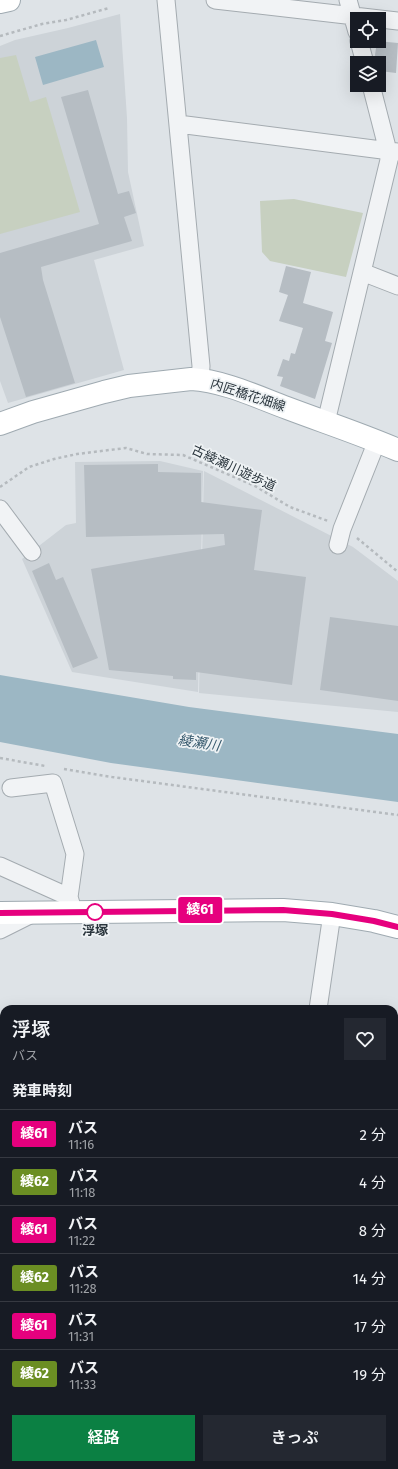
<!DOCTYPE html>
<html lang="ja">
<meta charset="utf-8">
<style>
:root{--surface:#171b24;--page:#242831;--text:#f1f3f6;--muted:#9ea1a6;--line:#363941;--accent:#0b8043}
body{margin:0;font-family:"Fira Sans","Noto Sans JP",sans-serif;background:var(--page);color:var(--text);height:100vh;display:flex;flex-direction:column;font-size:15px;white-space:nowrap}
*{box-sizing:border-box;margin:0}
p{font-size:13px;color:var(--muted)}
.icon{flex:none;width:22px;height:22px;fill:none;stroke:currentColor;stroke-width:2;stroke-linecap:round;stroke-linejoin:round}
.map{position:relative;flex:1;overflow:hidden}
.sheet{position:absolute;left:0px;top:1005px;width:398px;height:464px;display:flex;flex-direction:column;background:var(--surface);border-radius:12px 12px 0 0;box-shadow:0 4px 16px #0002}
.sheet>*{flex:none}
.badge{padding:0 8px;border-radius:3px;font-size:14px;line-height:26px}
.tools{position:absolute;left:350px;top:12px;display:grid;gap:8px}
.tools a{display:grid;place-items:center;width:36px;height:36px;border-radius:0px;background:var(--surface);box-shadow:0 4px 16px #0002;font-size:20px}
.map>.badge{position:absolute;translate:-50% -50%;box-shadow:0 0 0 2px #fff}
h2{padding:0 12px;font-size:15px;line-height:36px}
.round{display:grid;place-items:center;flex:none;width:42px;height:42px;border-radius:0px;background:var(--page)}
.summary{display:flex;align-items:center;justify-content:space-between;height:68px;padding:0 12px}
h1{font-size:19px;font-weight:600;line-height:30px}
.primary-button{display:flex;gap:8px;margin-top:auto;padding:8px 12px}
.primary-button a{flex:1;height:46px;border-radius:0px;background:var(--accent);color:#fff;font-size:16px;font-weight:600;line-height:46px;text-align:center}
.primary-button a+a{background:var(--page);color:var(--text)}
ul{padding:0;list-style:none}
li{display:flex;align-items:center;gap:12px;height:48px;padding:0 12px;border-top:1px solid var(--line)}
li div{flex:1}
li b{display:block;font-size:15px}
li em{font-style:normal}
li .badge{min-width:44px;font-weight:700;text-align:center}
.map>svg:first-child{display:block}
.built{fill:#cdd3d8}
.green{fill:#c7d0c0}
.water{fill:#9cb7c4}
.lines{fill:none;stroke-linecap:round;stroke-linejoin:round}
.stream{stroke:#9cb7c4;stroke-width:5}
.building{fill:#b6bdc3}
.minor-casing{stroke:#a4abb0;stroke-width:19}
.major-casing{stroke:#9faab1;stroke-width:24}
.highway-casing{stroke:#87939c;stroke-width:24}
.path{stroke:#b5babe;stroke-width:2.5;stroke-dasharray:3 3;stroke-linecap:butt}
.minor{stroke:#f1f3f5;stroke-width:17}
.major{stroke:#fff;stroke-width:22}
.highway{stroke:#fff;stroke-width:22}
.line-casing{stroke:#fff;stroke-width:9}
.line{stroke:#e6007e;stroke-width:6}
.stop-dot{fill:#fff;stroke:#e6007e;stroke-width:2}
.labels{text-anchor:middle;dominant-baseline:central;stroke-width:3.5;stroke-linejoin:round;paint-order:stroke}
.street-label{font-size:13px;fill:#29343c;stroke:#eef2f4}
.stop-label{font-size:13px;font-weight:bold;fill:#29343c;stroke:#eef2f4}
.water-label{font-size:14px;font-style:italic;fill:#36596d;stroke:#eef2f4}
</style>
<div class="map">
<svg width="398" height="1469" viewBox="0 0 398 1469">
<rect width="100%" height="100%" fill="#dee3e7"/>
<path class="built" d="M120 14 127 118 128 172 144 246 94 260 124 370 8 403 0 381V46L15 40 68 28Z
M160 461 203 471 198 692 72 672 22 559 66 525 76 523 75 462Z
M204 471 353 547 398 581V712L199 693Z"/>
<path class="green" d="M16 55 30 102 46 97 80 212 0 234V58Z
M294 199 363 213 346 277 270 261 262 252 260 201Z"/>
<path class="water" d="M96 40 104 67 43 85 35 57Z
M0 675 189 707 398 734V802L111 763 0 742Z"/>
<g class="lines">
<path class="stream" d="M394 1104 398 1105
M239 1465 240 1469"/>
</g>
<path class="building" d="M377 41 398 43 396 73 380 71 379 63H377L375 55Z
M88 90 118 194 129 191 136 213 124 217 132 241 41 267 43 280 75 383 26 397 0 317V253L99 224 61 97Z
M286 266 311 272 303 303 333 312 325 341 332 343 315 399 280 386 283 377 277 376 283 359 289 361 291 353 295 354 303 328 279 321 288 295 279 292Z
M158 464V472L201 473V502L262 510 254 570 306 577 292 685 196 672V680L173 679V676L109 670 91 569 225 545 224 534 86 537 84 465Z
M49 563 56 580 63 577 98 658 73 668 32 571Z
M330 617 398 626V701L320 690Z"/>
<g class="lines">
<g class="minor-casing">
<path id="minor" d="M166 0 201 366 200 380
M215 0 398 21
M348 0 357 32
M359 41 365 63
M178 124 398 152
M362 272 398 286
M326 422 389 160 388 151 371 85
M0 509 32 552
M338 545 342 529 377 441
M11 788 53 783 75 854 69 897
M0 866 69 897 72 907
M0 930 34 913
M318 1009 332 914
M394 1314 398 1313
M394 1431 398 1430
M387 1465 388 1469
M270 1469 283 1465"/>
</g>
<g class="major-casing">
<path id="major" d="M0 2 9 0
M0 424 33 412 104 392 129 386 191 379C224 381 255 396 287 408 324 422 361 434 398 450
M0 913 283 910 332 914 374 921 398 927
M0 1114 4 1122
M0 1244 4 1253
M92 1465 93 1469
M151 1465 153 1469"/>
</g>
<g class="highway-casing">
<path id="highway" d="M0 1150 4 1157
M0 1204 4 1212
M105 1465 107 1469
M131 1465 133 1469"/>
</g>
<path class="path" d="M0 36 42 24 66 20 109 8
M0 487 29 467 54 459 77 454 126 448 147 454 183 455 255 486 290 507 328 521
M357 538 398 572
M0 758 45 766
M64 769 112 777 398 815"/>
<use href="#minor" class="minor"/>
<use href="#major" class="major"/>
<use href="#highway" class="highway"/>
</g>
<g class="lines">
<g class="line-casing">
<path id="line" d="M0 913 283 910 332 914 374 921 398 927"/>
</g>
<use href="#line" class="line"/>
</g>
<circle class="stop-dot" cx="95" cy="912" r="8"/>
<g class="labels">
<g class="street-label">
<text transform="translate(248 395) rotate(18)">内匠橋花畑線</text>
<text transform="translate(234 468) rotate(25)">古綾瀬川遊歩道</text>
</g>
<g class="stop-label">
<text x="95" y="930">浮塚</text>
</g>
<g class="water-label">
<text transform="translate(199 743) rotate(9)">綾瀬川</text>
</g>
</g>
</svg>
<div class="tools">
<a><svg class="icon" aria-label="locate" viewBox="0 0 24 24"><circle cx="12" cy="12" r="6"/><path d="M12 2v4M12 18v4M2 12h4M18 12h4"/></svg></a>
<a><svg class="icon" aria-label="layers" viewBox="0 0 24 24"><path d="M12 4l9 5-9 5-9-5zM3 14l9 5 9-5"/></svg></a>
</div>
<b class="badge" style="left:200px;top:910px;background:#e6007e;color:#fff">綾61</b>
<section class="sheet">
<div class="summary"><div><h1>浮塚</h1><p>バス</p></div><a class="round"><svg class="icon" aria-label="heart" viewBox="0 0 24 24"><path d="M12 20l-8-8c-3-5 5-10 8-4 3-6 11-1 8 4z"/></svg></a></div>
<h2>発車時刻</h2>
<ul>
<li><span class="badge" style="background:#e6007e;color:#fff">綾61</span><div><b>バス</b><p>11:16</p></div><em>2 分</em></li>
<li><span class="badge" style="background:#6b8e23;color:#fff">綾62</span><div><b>バス</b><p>11:18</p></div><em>4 分</em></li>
<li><span class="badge" style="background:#e6007e;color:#fff">綾61</span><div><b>バス</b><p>11:22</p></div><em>8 分</em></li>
<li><span class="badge" style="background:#6b8e23;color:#fff">綾62</span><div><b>バス</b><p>11:28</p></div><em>14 分</em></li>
<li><span class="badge" style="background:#e6007e;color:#fff">綾61</span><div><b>バス</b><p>11:31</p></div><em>17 分</em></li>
<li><span class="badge" style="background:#6b8e23;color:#fff">綾62</span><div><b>バス</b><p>11:33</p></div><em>19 分</em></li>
</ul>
<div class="primary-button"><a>経路</a><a>きっぷ</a></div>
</section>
</div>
